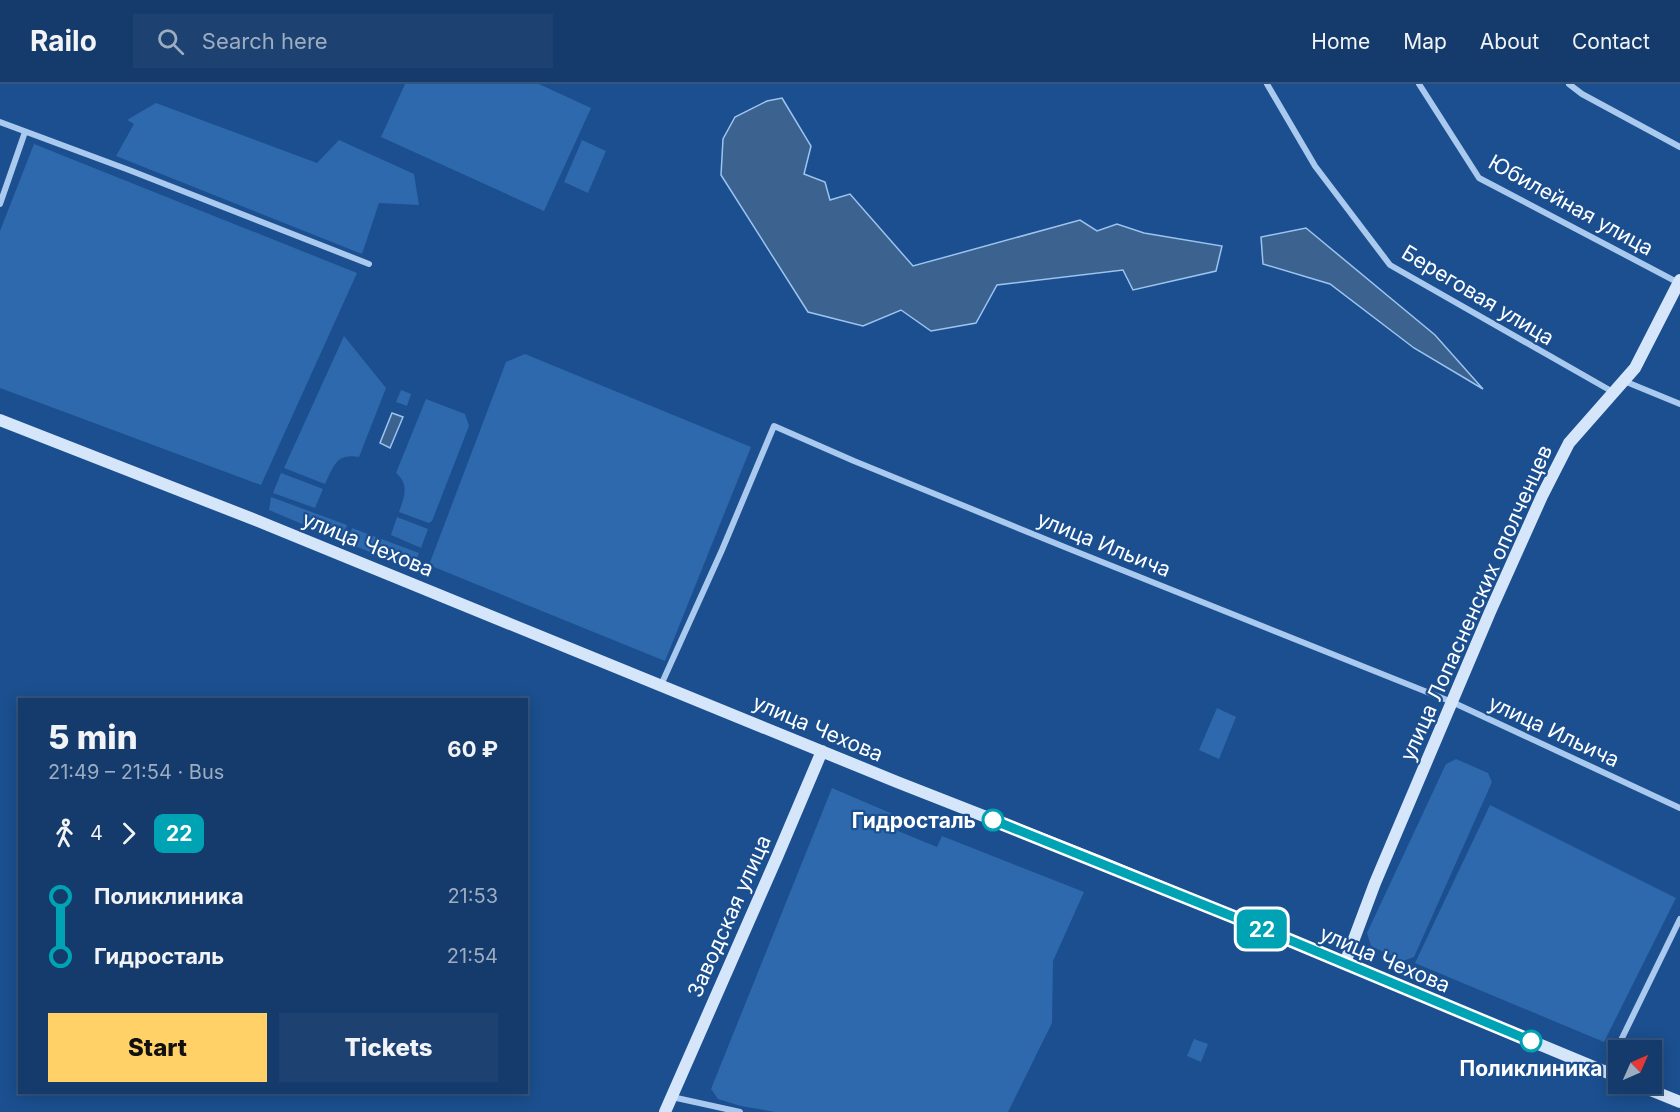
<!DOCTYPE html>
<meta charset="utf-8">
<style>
:root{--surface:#143b6b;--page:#1d4271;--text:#f1f3f6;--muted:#9dadc1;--line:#33557e;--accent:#ffd166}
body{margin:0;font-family:Inter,sans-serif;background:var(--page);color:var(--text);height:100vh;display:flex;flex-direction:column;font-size:22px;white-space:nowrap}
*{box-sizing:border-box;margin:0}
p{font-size:20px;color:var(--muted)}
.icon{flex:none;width:33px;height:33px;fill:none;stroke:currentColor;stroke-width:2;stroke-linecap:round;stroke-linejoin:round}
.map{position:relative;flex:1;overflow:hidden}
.drawer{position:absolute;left:18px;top:614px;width:510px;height:396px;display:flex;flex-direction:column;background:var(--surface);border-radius:0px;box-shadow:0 3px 15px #0003,0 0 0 2px var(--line)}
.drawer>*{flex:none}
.badge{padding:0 12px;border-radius:9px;font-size:21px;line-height:39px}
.needle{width:39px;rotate:45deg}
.tools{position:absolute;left:1608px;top:956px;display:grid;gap:12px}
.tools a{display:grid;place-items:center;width:54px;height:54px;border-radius:0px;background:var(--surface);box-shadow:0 3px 15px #0003,0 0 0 2px var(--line);font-size:30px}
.map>.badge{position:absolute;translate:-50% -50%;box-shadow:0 0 0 3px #fff}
.legs{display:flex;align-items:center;gap:9px;height:66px;padding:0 30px;font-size:20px}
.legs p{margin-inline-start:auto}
.overview{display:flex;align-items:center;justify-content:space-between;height:102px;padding:0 30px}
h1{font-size:33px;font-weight:800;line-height:45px}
.action{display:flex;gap:12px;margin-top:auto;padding:12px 30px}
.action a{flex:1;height:69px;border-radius:0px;background:var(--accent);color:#111;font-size:24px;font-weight:800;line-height:69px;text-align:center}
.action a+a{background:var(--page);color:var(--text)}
ul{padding:0 30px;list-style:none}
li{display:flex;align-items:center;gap:21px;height:60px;font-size:22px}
li i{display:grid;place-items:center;width:9px;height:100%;margin:0 8px;background:currentColor}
li i::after{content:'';width:15px;height:15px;margin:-8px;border:4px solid;border-radius:50%;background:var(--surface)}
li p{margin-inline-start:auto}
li:first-child i{background:linear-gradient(#0000 50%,currentColor 0)}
li:last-child i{background:linear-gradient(currentColor 50%,#0000 0)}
header{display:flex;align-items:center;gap:36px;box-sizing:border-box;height:84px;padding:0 30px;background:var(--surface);border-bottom:2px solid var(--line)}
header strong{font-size:28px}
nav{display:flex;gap:33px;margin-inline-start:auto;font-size:21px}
.search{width:420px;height:54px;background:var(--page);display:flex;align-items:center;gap:15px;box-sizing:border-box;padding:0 21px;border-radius:0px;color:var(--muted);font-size:22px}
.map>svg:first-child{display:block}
.green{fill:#2e69ad}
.water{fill:#3c6290;stroke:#9cc4f0;stroke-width:1.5}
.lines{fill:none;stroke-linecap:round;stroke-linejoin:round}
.street{stroke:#a9c9ee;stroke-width:6}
.secondary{stroke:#d6e6fa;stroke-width:12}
.line-1-casing{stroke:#fff;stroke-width:14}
.line-1{stroke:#00a3b4;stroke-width:9}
.stop-1-dot{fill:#fff;stroke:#00a3b4;stroke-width:3}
.labels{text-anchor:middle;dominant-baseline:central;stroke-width:4.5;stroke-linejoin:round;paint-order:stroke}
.street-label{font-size:21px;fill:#fff;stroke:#1b4f8f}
.stop-label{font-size:21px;font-weight:bold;fill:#fff;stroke:#1b4f8f;text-anchor:end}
</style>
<header>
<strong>Railo</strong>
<div class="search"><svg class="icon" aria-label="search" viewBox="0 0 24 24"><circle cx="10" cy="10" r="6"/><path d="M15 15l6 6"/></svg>Search here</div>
<nav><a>Home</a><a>Map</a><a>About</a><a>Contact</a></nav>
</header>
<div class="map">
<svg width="1680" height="1028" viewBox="0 0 1680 1028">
<rect width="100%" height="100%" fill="#1b4f8f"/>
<path class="green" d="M405 0H539L591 24 544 127 381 53Z
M156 19 317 79 339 56 414 90 419 121 379 119 362 170 116 72 134 40 127 36Z
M582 56 606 67 588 109 564 98Z
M34 60 357 189 261 401 0 304V147Z
M344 252 386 304 359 373C336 369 334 382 325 400L284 384Z
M525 270 751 363 665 577 429 481 506 278Z
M401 306 411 310 407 322 396 318Z
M426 315 465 330 469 342 432 437 429 439 399 428C404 413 410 401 396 389Z
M281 389 323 405 315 424 273 409Z
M271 413 347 441 342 457 269 426Z
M397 433 428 445 421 464 391 451Z
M352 444 419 469 414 481 408 483 347 459Z
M1217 624 1236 633 1219 675 1199 666Z
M1456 675 1488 689 1492 698 1414 873 1403 877 1371 862 1367 849 1446 680Z
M832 704 902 734 898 747 937 763 942 752 1084 808 1053 877 1052 939 1008 1028H775L741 1022 718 1015 711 1005Z
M1490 721 1676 814 1604 958 1415 879Z
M1194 955 1208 960 1201 978 1187 972Z"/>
<path class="water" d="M782 14 811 62 804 90 825 98 830 116 850 110 913 182 1080 136 1097 147 1117 140 1144 149 1222 162 1216 187 1133 206 1123 186 997 201 976 239 931 247 901 226 863 242 808 228 721 91 723 55 735 33 767 17Z
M1306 144 1435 251 1483 305 1414 264 1330 200 1263 180 1261 153Z
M392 329 403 333 390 364 380 359Z"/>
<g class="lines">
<path class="street" d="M1267 0 1315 82 1390 181 1613 308
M1419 0 1479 94 1679 199
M1569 0 1582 10 1680 63
M0 38 129 86 369 180
M0 120 25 48
M1624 297 1680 320
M661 601 722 466 774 342 854 377 1072 466 1452 618 1680 724
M1606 987 1680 835
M672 1013 740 1028"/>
<path class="secondary" d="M0 336 258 437 897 698 1101 778 1618 993
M1345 879 1375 799 1490 528 1542 412 1569 359 1635 284 1680 196
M1633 999 1680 1018
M665 1028 777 773 822 667"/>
</g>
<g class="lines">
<g class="line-1-casing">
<path id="line-1" d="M993 736 1239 835 1531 957"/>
</g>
<use href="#line-1" class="line-1"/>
</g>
<g class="stop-1-dot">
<circle cx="993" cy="736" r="10"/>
<circle cx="1531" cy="957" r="10"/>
</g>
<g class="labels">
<g class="street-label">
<text transform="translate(1571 121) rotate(29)">Юбилейная улица</text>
<text transform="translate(1478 211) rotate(31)">Береговая улица</text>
<text transform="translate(368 460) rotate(22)">улица Чехова</text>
<text transform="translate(1104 460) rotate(22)">улица Ильича</text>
<text transform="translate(1476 519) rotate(-66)">улица Лопасненских ополченцев</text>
<text transform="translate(818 644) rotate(23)">улица Чехова</text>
<text transform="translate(1554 647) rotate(25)">улица Ильича</text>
<text transform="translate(729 832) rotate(-66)">Заводская улица</text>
<text transform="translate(1385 875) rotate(23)">улица Чехова</text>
</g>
<g class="stop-label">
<text x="976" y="736">Гидросталь</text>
<text x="1531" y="984" text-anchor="middle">Поликлиника</text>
</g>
</g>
</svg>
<div class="tools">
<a><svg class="needle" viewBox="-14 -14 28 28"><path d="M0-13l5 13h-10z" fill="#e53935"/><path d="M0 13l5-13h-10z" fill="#9dadc1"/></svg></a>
</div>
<b class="badge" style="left:1262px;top:845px;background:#00a3b4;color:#fff">22</b>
<section class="drawer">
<div class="overview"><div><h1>5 min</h1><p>21:49 – 21:54 · Bus</p></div><b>60 ₽</b></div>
<div class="legs"><svg class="icon" aria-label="walk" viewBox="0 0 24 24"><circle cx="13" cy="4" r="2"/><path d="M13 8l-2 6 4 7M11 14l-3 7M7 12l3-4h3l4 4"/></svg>4<svg class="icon" aria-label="forward" viewBox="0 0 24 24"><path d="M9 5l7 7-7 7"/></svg><b class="badge" style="background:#00a3b4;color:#fff">22</b></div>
<ul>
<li><i style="color:#00a3b4"></i><b>Поликлиника</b><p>21:53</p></li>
<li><i style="color:#00a3b4"></i><b>Гидросталь</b><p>21:54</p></li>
</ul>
<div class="action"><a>Start</a><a>Tickets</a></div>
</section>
</div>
